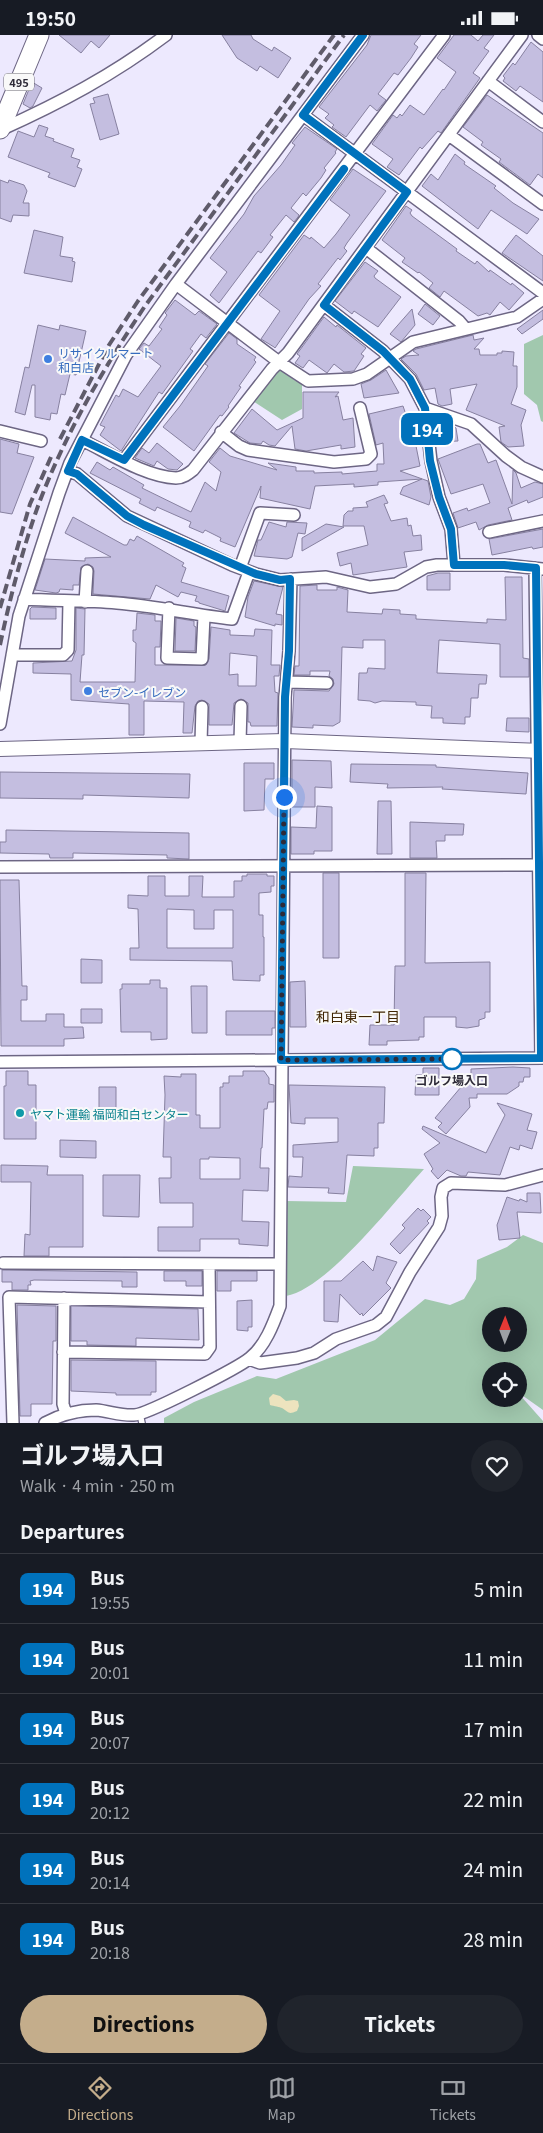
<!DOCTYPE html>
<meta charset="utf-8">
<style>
:root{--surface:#171b24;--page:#20242c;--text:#f1f3f6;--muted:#9ea1a6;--line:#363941;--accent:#c4ad8b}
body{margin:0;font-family:Georgia,"Noto Sans JP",serif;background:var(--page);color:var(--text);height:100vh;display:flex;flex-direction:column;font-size:19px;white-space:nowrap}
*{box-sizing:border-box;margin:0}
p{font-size:16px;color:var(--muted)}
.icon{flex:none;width:28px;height:28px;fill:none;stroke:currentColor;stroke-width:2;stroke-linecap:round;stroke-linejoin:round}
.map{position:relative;height:1388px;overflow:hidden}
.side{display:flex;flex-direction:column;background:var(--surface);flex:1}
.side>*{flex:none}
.badge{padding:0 10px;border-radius:8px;font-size:18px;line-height:32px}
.needle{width:32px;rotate:1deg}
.fabs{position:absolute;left:482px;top:1272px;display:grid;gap:10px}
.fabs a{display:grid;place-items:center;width:45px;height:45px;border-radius:50%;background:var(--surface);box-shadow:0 5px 20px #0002;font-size:25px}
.you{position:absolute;width:25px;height:25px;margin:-12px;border:4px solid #fff;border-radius:50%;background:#1a73e8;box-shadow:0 0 0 8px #1a73e833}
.map>.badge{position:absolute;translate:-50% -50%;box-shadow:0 0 0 2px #fff}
h2{padding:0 20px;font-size:19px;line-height:45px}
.round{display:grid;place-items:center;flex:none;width:52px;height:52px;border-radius:26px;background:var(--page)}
.head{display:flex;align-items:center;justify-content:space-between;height:85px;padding:0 20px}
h1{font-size:24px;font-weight:800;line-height:38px}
.primary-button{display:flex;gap:10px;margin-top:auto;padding:10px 20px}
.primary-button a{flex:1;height:58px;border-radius:30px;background:var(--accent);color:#111;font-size:20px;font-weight:800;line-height:58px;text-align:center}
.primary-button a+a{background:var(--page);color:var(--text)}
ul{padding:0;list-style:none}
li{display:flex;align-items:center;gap:15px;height:70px;padding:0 20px;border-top:1px solid var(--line)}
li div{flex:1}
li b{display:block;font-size:19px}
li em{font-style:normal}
li .badge{min-width:55px;font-weight:700;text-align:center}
.status{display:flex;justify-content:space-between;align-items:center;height:35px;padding:0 25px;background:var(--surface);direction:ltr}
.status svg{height:14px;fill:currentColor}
.tabs{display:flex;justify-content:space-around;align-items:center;height:70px;border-top:1px solid var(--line);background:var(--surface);font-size:14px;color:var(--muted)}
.tabs a{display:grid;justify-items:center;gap:2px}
.tabs .current{color:var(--accent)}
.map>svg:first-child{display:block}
.green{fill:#a1c8ae;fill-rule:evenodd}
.sand{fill:#ede3be}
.building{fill:#c4bee0;stroke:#8781a0;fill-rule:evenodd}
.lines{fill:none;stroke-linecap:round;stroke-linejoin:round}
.service-casing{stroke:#6d6684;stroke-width:8}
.minor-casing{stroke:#6d6684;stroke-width:14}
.tertiary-casing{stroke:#6d6684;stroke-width:16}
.trunk-casing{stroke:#6d6684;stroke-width:21}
.service{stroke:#fff;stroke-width:5.5}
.minor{stroke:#fff;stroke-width:11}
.tertiary{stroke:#fff;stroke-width:14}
.trunk{stroke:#fff;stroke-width:19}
.rail{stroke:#5f5b6a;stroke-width:4;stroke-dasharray:10 5;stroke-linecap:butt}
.line-casing{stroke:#fff;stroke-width:11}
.line{stroke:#0072bc;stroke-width:8}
.walk{stroke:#2e2b38;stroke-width:5;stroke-dasharray:0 9}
.shop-dot{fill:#3f7fe0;stroke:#f9f9f9;stroke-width:2}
.stop-dot{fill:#fff;stroke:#0072bc;stroke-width:2.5}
.culture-dot{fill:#0f9aa8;stroke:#f9f9f9;stroke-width:2}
.labels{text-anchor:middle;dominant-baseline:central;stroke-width:4;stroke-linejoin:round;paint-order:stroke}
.shield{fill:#f9f9f9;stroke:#6b6972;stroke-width:1}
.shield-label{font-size:11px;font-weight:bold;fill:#2e2b38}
.shop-label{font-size:12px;fill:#366cbe;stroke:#f9f9f9;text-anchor:start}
.stop-label{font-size:12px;font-weight:bold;fill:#2e2b38;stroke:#f9f9f9}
.culture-label{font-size:12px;fill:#0d838f;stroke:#f9f9f9;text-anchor:start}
.neighbourhood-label{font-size:14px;fill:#402604;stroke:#f9f9f9}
</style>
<div class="status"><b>19:50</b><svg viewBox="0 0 49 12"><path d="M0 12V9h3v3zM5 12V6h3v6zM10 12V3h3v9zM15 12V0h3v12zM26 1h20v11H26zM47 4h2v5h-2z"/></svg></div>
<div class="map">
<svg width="543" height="1388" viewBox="0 0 543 1388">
<rect width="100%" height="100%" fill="#ede9fe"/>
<path class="green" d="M543 300V387L541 386 537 370 524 359V309Z
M277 331 294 345 302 348V374L282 385 250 364Z
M353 1131 424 1134C394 1167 327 1254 286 1261V1166L346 1167Z
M523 1200 543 1208V1375L519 1358V1336H491V1364H519V1359L543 1386V1388H164V1383L194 1367 257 1341 276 1344 375 1305 425 1264 450 1270 464 1264 476 1244 477 1225 507 1212ZM491 1281H519V1309H491Z"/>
<path class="sand" d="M273 1359 280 1361 286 1366 294 1365 298 1366 299 1371 297 1376C288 1380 289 1377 282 1373 280 1372 274 1371 270 1370L269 1363Z"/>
<path class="building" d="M59 0H110L99 13 91 6 81 18Z
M222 0H251L253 4 272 16 274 12 291 23 278 43 260 31 257 36 237 23Z
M371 0H421L414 9 418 12 411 23 398 40 394 38 378 59 386 65 377 76 370 70 346 102 332 92 334 90 325 83 329 79 319 72 367 10Z
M454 0H471L478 6 483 0H494L484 13 489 16 473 38 480 43 441 98 438 96 422 114 420 112 399 140 387 132 393 124 372 109 393 80 397 83 400 79 402 81 410 70 424 80 443 54 444 55 456 37 437 23Z
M531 7 543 17V67L520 51 516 56 503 46 505 43 503 41 513 28 515 30Z
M32 47 42 53 33 71 30 73 23 69Z
M108 59 119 99 100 105 90 69 95 68 93 63Z
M487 60 543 98V143L538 139 530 150 499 127 501 124 481 110 483 107 463 92Z
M39 90 48 93 45 101 54 104 53 106 74 114 71 122 80 125 77 132 82 134 75 152 48 142 50 138 8 122 18 96 34 102Z
M305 92 337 114 335 117 336 118 324 133 326 135 321 143 306 161 303 158 291 173 299 180 298 182 294 187 286 180 270 200 273 202 261 218 258 216 219 268 210 260 227 237 210 223 244 179 254 161 281 130 295 110 292 108Z
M455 119 465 127 464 129 496 151 494 153 513 168 539 184 527 199 491 175 478 194 422 151 431 139 438 145Z
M353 134 386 156 347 208 344 213 347 216 340 225 338 223 318 249 321 251 309 264 275 313 274 312 261 304 280 276 259 260 304 200 310 204 311 202 324 213 336 199 350 180 330 165Z
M0 145 8 148 9 145 24 150 27 156 23 168H29V181L13 180 11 187 0 183Z
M406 171 412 175 410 178 412 181 457 214 456 216 475 229 477 226 489 237 490 235 511 250 512 248 524 258 509 275 500 267 490 280 487 278 478 281 444 256 440 262 429 253 433 248 419 237 418 238 402 227 405 223 382 205Z
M34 195 63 202 60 221 73 223 72 226 75 227 72 247 24 238Z
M516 200 543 221V246L502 218Z
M365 227 378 236 374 241 375 243 401 262 378 292 354 276 352 279 335 266Z
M175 265 195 280 199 276 217 289 206 303 201 299 190 314 193 316 162 359 159 357 121 416 100 400 105 392 100 390 116 360 119 362 123 354 138 362 161 331 139 314 144 308 149 311 162 294 159 292 167 280 165 278Z
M425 269 440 281 433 290 418 279Z
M412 274 415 290 401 307 390 299Z
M543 275V284L522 299 517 294Z
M324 282 336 292 337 290 366 313 361 319 364 321 354 336 344 337 334 329 327 338 309 325 303 333 295 328 300 321 297 319Z
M38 290 59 295 60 290 86 296 76 340 70 339 65 360 61 359 57 379 51 378 50 385 35 382V350H32L25 380 15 377 25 332 29 333Z
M229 298 237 304V309L256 322 254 325 256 327 239 351 241 352 228 371 229 372 222 381 220 380 194 416 163 392 180 371 208 331 205 329Z
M473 300 474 305 484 303 474 314H479L480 320H497V318H502V316L514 317 513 331H517V352L511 369 526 375 521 390 524 411 508 412 501 407 499 392 505 391 466 375 477 349 450 354 452 369 442 371 438 369 435 353 424 355 416 339 401 324 406 321 419 320 413 316 416 314Z
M386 335 399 358 364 363 361 349 371 345Z
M303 357H339L335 362 338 361 343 385 353 383 355 412 341 414V410L306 416 295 414 292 391 275 411 269 410 263 406 261 409 250 408 234 398 252 374 277 395 303 383Z
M403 371 415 406 420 431 400 436 428 446 431 462 429 470 400 459 403 452 422 444 378 447V450L354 452V449L315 451 310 474 260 463 261 451 235 512 220 506 221 503 205 495 203 498 189 492 191 487 157 472 155 476 139 468 141 464 90 438 97 427 110 435 113 432 144 450 142 453 191 477 205 447 216 456 221 437 209 427 220 413 230 421 277 435 268 428 296 432V436H314V438L342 437V439L377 436V429H384L383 408 376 410 369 379Z
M453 391 456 393 458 406 437 407 436 393Z
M0 404 19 409 17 418 34 422 12 479 0 477Z
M157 408 183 429 177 435 168 434 157 426 154 431 135 423 142 413 149 418Z
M477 409H480L488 428 496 425 512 469 513 435 516 438 521 453 535 447 543 449V462L528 468 527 465 508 473 512 485 488 490 479 495 476 487 458 493 453 478 467 473 468 476 490 468 483 449 451 459 438 424Z
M384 460 388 468 384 469 391 486 407 483 408 491 411 490 413 501 421 500 422 515 404 517 407 532 353 540 351 528 340 531 337 518 368 510 364 491H343L344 480 348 476H353V473L368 472 366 467Z
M73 482 124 510H127L130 504 134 506 137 501 184 528 182 531 186 533 181 547 229 561 225 576 199 568V567L195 566 197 561 181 557 178 562 156 550 150 564 93 559 94 536 93 532 88 529 81 532 79 550H73V555L60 554 59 557 56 558 35 555 45 524 85 526V523L111 522 65 498Z
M269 487 286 492 287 487 307 488 305 499 298 498 292 522 287 524 254 521 258 505H261Z
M326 489 344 492 302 516V503Z
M543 494V512L533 514 532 512 492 520 489 504Z
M438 538H450V555H427V541Z
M505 542H522L523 623 529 624V642H500V609L439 605 437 638 487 640 486 649H479L478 663H471L470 682H465V689L443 688V683H431L432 671 416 670V667L382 666 375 668 370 666 358 665 359 638H367L368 633 385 634V605H363V613L342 612 340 687 333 691 313 690V693L292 692 294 655 329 656 334 649 333 644 329 641 330 636H310V640H294L295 631H299L300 551 317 550V555H337V552L348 555 347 577 382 579 383 574 400 575V579L416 580V584L487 588V584L506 585Z
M254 546 283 552 276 579 282 580V590L275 589V591L245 582 248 562Z
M32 572 56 573V584H30V574Z
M76 573 85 574 84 620H82L80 647H135L136 608 133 606V595H136L137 578 155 580V586H161L160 612H155V630H206L209 624 211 592 230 595V600L254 601 255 594 272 595 271 630H280L279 641H274L275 657 278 658 277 691H251L250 687H248V668L241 664 234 668 232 690H209V669L202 665 198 666 195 671 192 698H183L184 667 144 666V700H129V669L71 665V639L33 638V628L72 626 76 615ZM230 618 257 621 256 651H238V639L229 640Z
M176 583 194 586V591L196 592 195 616H175Z
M507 683H529V697L506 696Z
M292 725 331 726 332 753 315 752V772H292Z
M244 728H274V744H265L264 775 244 776Z
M351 729 436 730V732L528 738 526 759 442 754 443 752 387 753 388 749 350 747Z
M0 737 190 739 189 763 83 760V764L0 763Z
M378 766H391L392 819H377Z
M317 771 332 772V816H314V819H291V792L316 793Z
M410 787 464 789 463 800H445V806H436L437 823H410Z
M6 795 189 798V824L167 823V820L73 818V823H50L49 819 0 818V807H6Z
M323 838H339V923H323Z
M405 838H426L425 928 490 927V977H485V983L479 985V991L467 993 456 992V982H424V1002H419V1005L387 1006V1010H369L370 990H394L395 931H405Z
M247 839H267V841H274V851H271V857L259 858V880H263V902H264V940H260V946L233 945 232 926 130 925V913H139L138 874 128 873V860L148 861V841H165V861H189V841H203L202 862H234V846H242V841H247ZM167 874 194 875V894H214V875H233V913H167Z
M0 845H19L22 951H27V965H21V986H46V979H64V992H83L84 1003 64 1004V1011H1Z
M81 924 102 925V948H81Z
M150 945H160V953H167V1004L151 1005V997H121L120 954H122V949H150Z
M305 946 306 992H290V947Z
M191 951H207V998H192Z
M81 974H102V988H81Z
M226 976H275V993H272V1000H226Z
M513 1032 530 1033V1042H524L523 1047H519V1051L507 1059H477V1063H469L470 1072 446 1099 438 1092 442 1088 435 1083 461 1052H464V1048H471V1034Z
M423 1033H439V1060H415L416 1040H423Z
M6 1036H28V1050H36V1104H4V1051H6Z
M243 1036H264L269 1043V1049L274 1050V1067H268L267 1074H264L262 1113H261L260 1133H269L268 1156 243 1155 242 1186 269 1187 268 1211 239 1209V1204H200V1216H158V1192H193V1168H160L159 1143H171V1122H163L165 1060 164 1041 181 1042V1039H196V1080H200V1093H220V1052H223V1048H229V1041H243ZM209 1122 240 1123V1144H200V1124H209Z
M289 1050 385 1052 384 1088H378V1113H374V1121L347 1120 344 1159 328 1158 329 1153 288 1152 289 1141 302 1142 303 1122H293V1110L338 1107V1083H305V1089L291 1088Z
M99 1052H116V1083L99 1084Z
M497 1068 532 1079 527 1095 537 1097 532 1114 520 1110 519 1115 510 1112 500 1140 468 1137 466 1141H461L447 1135 438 1144 431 1136 433 1134 424 1119 440 1108 422 1094 423 1091 486 1118 505 1080Z
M60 1105 96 1106V1123L60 1122Z
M1 1130 48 1131 47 1140H83V1212H49V1221H24L25 1199 30 1200 31 1147H1Z
M103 1140H140L139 1182 103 1181Z
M527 1158H540L541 1178 517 1177 520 1203 499 1205 497 1190 507 1162 519 1166 520 1164 527 1167Z
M418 1173 421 1176 423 1174 431 1182 427 1186 429 1188 400 1219 390 1209 405 1193 402 1190Z
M377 1221 397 1227 386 1248 391 1253 363 1281 362 1278 360 1280 340 1259 338 1287 324 1286V1246H341L363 1226 373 1236Z
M2 1235 137 1237V1252H122V1246L34 1245 30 1246 31 1250H28V1255H12V1247H2Z
M164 1236H202V1251H186V1246H164Z
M217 1236H257V1246H231V1256H217Z
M252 1265V1292H248V1296L237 1295V1266Z
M17 1270 56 1271V1306H53L52 1369H31V1381H20Z
M71 1271 198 1274 199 1305 136 1303V1311L87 1310V1306H71Z
M71 1325 156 1326V1357H151V1360H116V1358L71 1356Z"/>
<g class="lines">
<g class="service-casing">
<path id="service" d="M140 1379 142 1388"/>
</g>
<g class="minor-casing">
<path id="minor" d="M538 0 543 4
M488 46 543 87
M303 80 543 258
M0 95C60 68 113 40 166 0
M449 100 543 169
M366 213 459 286 465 293
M176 249 279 327 308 346 353 344 367 339 413 307 517 282 543 264
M324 270 383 316 410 344 425 373 471 389 506 421 521 432 543 442
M425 373 431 426 439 462 451 494 454 530
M0 396 41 406
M221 397 239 411 248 415 334 427 366 424 371 419 360 373
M82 405C109 418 146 442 176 443 183 443 188 439 193 435L272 334 288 318 522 0
M124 425 444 0
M68 436 77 439 127 481 232 530 256 539 280 545 326 542 370 552 396 549 426 532 437 530H504L543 534
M489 497 543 486
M240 533 260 478 294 480
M535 533 541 1023
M24 564C55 566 86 565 117 568 156 571 194 580 232 584L249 537
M85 567 87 536
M169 573 167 623 202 624 204 581
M12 620H63L68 615 69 566
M287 647 327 648
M0 689 19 581 59 458 70 428 126 320 176 249 363 0
M240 707 241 671
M201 708 202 672
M0 832 539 830
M0 1027 543 1023
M3 1228 280 1229
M64 1263 63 1369 66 1379
M63 1317 205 1319 210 1312 209 1229
M249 1324 260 1328 297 1323 314 1318 336 1304 376 1290 386 1282 410 1237 439 1192 442 1181 441 1162 443 1153 451 1148 505 1150 543 1140
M13 1388 9 1262 209 1267
M45 1388C60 1380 79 1375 96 1375 109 1376 121 1381 134 1380 146 1380 238 1333 250 1323 265 1311 273 1290 280 1271L285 662 289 616 291 544"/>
</g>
<g class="tertiary-casing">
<path id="tertiary" d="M0 714 285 706 543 716"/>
</g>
<g class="trunk-casing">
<path id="trunk" d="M0 94 39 0"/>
</g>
<use href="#service" class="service"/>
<use href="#minor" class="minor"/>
<use href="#tertiary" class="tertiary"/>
<use href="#trunk" class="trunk"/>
<path class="rail" d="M60 404 109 310 138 266 334 0
M0 573 30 469 51 422
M0 610C10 563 22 516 38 471 64 401 103 334 145 271L344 0"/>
</g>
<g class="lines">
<g class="line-casing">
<path id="line" d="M344 134 124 425 82 405 68 436 77 439 127 481 144 490 256 539 280 545 290 544 289 616 285 662 281 1025 541 1023 536 533 504 530H454L451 494 439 462 430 426 425 373 410 344 383 316 324 270 407 157 303 80 363 0"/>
</g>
<use href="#line" class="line"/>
<path class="walk" d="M284 762 281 1025 452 1024"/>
</g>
<g class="shop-dot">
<circle cx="48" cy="324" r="5"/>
<circle cx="88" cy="656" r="5"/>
</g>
<circle class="stop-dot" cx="452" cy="1024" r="10"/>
<circle class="culture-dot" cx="20" cy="1078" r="5"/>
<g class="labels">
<rect class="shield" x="4" y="38.5" width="30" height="17" rx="4"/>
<g class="shield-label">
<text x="19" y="47">495</text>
</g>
<g class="shop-label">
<text x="58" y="317">リサイクルマート<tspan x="58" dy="14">和白店</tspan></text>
<text x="98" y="656">セブン-イレブン</text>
</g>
<g class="stop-label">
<text x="452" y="1044">ゴルフ場入口</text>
</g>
<g class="culture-label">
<text x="30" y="1078">ヤマト運輸 福岡和白センター</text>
</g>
<g class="neighbourhood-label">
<text x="358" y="981">和白東一丁目</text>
</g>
</g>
</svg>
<div class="fabs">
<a><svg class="needle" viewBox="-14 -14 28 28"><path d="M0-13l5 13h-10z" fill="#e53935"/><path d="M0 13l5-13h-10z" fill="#9ea1a6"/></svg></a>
<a><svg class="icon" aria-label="locate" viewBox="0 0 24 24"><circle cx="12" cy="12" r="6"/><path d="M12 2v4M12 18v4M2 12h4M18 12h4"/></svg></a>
</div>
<div class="you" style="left:284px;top:762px"></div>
<b class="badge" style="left:427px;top:394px;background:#0072bc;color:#fff">194</b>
</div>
<section class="side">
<div class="head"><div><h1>ゴルフ場入口</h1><p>Walk · 4 min · 250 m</p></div><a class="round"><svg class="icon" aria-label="heart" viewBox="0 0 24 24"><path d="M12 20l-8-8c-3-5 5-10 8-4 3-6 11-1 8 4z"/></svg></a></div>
<h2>Departures</h2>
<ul>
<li><span class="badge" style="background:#0072bc;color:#fff">194</span><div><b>Bus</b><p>19:55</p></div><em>5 min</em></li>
<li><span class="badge" style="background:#0072bc;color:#fff">194</span><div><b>Bus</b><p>20:01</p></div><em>11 min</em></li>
<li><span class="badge" style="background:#0072bc;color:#fff">194</span><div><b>Bus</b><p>20:07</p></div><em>17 min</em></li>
<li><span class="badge" style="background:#0072bc;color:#fff">194</span><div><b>Bus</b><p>20:12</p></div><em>22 min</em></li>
<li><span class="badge" style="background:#0072bc;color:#fff">194</span><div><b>Bus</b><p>20:14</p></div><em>24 min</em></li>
<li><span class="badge" style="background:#0072bc;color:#fff">194</span><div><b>Bus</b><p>20:18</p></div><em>28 min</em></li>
</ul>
<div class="primary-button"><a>Directions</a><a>Tickets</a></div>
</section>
<nav class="tabs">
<a class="current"><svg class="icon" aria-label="directions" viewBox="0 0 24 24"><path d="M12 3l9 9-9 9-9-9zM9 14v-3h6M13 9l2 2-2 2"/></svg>Directions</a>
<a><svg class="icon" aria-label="map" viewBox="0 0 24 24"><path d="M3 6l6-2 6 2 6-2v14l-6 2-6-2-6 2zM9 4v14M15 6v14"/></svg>Map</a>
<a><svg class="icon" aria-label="tickets" viewBox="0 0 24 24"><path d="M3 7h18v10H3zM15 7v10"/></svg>Tickets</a>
</nav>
